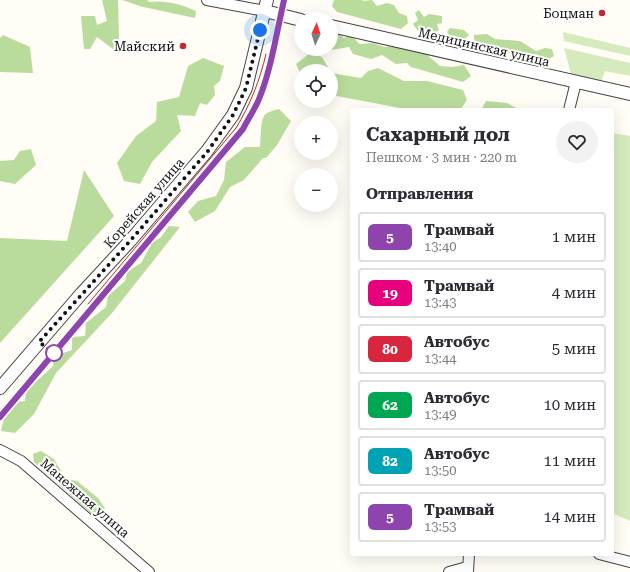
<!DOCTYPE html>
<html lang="ru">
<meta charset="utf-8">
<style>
:root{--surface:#fff;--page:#f2f2f3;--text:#2b2b33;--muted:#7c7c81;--line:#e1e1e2}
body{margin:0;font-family:"Roboto Serif",serif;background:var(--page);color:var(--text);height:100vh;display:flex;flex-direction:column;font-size:15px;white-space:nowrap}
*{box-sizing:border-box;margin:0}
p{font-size:13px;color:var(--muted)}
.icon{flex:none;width:22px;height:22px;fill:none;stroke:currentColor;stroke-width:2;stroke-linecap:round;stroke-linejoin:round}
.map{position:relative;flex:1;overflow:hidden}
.side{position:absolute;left:350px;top:108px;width:264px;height:448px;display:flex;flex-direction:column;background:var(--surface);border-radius:4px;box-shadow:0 4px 16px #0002}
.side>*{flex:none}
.badge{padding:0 8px;border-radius:6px;font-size:14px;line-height:26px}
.needle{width:26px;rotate:4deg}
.fabs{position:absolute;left:294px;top:12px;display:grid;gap:8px}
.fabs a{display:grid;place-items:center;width:44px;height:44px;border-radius:50%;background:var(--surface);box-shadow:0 4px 16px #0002;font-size:20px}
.you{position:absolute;width:20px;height:20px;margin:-10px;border:3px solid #fff;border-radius:50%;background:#1a73e8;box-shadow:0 0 0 6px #1a73e833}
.map>.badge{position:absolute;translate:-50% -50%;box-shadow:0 0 0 2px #fff}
h2{padding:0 16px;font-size:15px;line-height:36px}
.round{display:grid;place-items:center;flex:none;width:42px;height:42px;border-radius:21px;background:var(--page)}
.summary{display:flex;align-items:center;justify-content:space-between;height:68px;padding:0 16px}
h1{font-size:19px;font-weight:700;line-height:30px}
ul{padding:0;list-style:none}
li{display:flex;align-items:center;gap:12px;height:50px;margin:0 8px 6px;padding:0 8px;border:2px solid var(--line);border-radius:4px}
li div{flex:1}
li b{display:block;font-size:15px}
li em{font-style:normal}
li .badge{min-width:44px;font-weight:700;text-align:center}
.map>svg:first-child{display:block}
.green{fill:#d5ebbd}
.forest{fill:#b9dc9c}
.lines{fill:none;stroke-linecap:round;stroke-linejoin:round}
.minor-casing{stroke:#444;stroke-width:12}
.tertiary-casing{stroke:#444;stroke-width:14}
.minor{stroke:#fff;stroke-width:10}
.tertiary{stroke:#fff;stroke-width:12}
.tram{stroke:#c4262e;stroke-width:1}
.line-casing{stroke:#fff;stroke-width:9}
.line{stroke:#8e44ad;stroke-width:6}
.walk{stroke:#111;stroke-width:4;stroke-dasharray:0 7.2}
.poi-dot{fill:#c4262e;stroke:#fff;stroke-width:1.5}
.stop-dot{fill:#fff;stroke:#8e44ad;stroke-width:2}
.labels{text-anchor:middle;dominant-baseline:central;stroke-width:4;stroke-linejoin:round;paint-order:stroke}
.poi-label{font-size:13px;fill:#111;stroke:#fff;text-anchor:end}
.street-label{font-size:13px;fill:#111;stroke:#fff}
</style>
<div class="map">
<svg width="630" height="572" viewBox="0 0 630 572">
<rect width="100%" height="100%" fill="#fffdf5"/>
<path class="green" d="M563 32 630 48V56L564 41Z
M564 48 630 63V76L605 71 601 82 571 74Z
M612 133 630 136V521L612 513Z"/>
<path class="forest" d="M102 0H118L119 38 113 49 97 37 90 49H84L81 16H95L97 25 107 21Z
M122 0H147L149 2C166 0 180 4 196 11L195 18 143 7Z
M334 0H362L364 1 372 0 377 6 387 3 394 5 399 13 407 16 408 23 401 29 337 12 332 6Z
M419 10 424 17 429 14 442 16V23L437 24 439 30 433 34 418 31 413 24 418 20 415 13Z
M450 28 464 30 469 35 463 41 452 39 447 32Z
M331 33 340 34 344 38 352 35 359 44 373 43 384 47 401 45 425 53 440 66 452 67 464 65 471 76 463 82 411 67 407 63 396 64 382 55 371 59 353 54 349 47 331 50Z
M487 34 495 39 520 41 536 51 545 48 552 49 554 56 545 61 536 54 528 57 480 46 474 39V35Z
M3 35 30 47 33 73 0 72V38Z
M310 53 322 57 330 71H301V75L296 64Z
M203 58 224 66 220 81 214 86 215 95 207 105 200 103 195 116 177 115 181 131 152 162 140 184 124 181 117 163 136 136 156 121 157 102 179 97 188 66Z
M378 68 404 81H427L463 90 467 100 460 110H411L331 95V73L361 78 368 71Z
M486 101 507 103 520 110H481Z
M279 109 291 121 277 145 266 158H263L244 180 230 187 215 211 195 222 188 212 198 201 216 196 224 180 226 162 245 147H260C261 138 260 124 264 116 267 112 274 110 279 109Z
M31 149 36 165 15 184 0 181V161L14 160 20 151Z
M84 170 114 216 0 343V238L67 241Z
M169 226 180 227 112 313 56 373 34 414 15 433 1 431 4 418 17 402 25 401 26 391 53 366 54 356 72 350V337L85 336 86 323 106 307 108 296 125 281 127 272 141 263 152 243 161 237Z
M41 451 54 459 66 479 77 481 98 498 105 508 100 515 94 516 34 462 33 454Z"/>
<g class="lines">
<g class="minor-casing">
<path id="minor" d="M207 0 265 11
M569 110 576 82
M0 450 21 461 149 572
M599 554 630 562
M449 572 467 567
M468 572 469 554"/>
</g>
<g class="tertiary-casing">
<path id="tertiary" d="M265 11 301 20
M331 26 630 94
M0 388 81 294 130 241 207 151 233 115 246 88 267 0"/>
</g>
<use href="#minor" class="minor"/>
<use href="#tertiary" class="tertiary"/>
<path class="tram" d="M88 304 236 128C250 105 260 80 266 54
M0 417 243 129 259 98 268 70 284 0"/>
</g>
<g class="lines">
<g class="line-casing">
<path id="line" d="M0 417 243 129C248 119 255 109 259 99 271 70 277 31 284 0"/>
</g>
<use href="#line" class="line"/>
<path class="walk" d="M54 353 39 342 130 241 208 151 233 115 246 88 260 30"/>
</g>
<g class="poi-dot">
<circle cx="602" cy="13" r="4"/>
<circle cx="183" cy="46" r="4"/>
</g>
<circle class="stop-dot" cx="54" cy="353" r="8"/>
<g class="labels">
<g class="poi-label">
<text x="594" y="13">Боцман</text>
<text x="175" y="46">Майский</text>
</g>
<g class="street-label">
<text transform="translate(484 47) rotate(13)">Медицинская улица</text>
<text transform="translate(144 203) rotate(-49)">Корейская улица</text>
<text transform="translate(85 498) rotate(41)">Манежная улица</text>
</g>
</g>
</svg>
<div class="fabs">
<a><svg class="needle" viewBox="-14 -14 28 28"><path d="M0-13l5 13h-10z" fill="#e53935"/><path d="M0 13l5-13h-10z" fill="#7c7c81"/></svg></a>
<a><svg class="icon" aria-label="locate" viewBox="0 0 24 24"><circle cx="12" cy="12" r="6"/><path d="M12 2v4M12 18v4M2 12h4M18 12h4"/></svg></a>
<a>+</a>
<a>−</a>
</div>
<div class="you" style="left:260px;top:30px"></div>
<section class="side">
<div class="summary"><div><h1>Сахарный дол</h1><p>Пешком · 3 мин · 220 m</p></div><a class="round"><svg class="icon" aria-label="heart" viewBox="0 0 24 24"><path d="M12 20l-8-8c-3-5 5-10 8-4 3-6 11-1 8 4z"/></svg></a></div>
<h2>Отправления</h2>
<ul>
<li><span class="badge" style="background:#8e44ad;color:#fff">5</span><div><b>Трамвай</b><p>13:40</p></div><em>1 мин</em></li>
<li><span class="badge" style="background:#e6007e;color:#fff">19</span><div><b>Трамвай</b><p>13:43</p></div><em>4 мин</em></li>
<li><span class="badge" style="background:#d7263d;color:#fff">80</span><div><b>Автобус</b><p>13:44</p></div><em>5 мин</em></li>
<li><span class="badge" style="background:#00a651;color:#fff">62</span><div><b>Автобус</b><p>13:49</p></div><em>10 мин</em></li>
<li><span class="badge" style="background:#00a3b4;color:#fff">82</span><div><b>Автобус</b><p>13:50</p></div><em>11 мин</em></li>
<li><span class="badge" style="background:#8e44ad;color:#fff">5</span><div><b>Трамвай</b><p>13:53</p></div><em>14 мин</em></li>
</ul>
</section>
</div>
